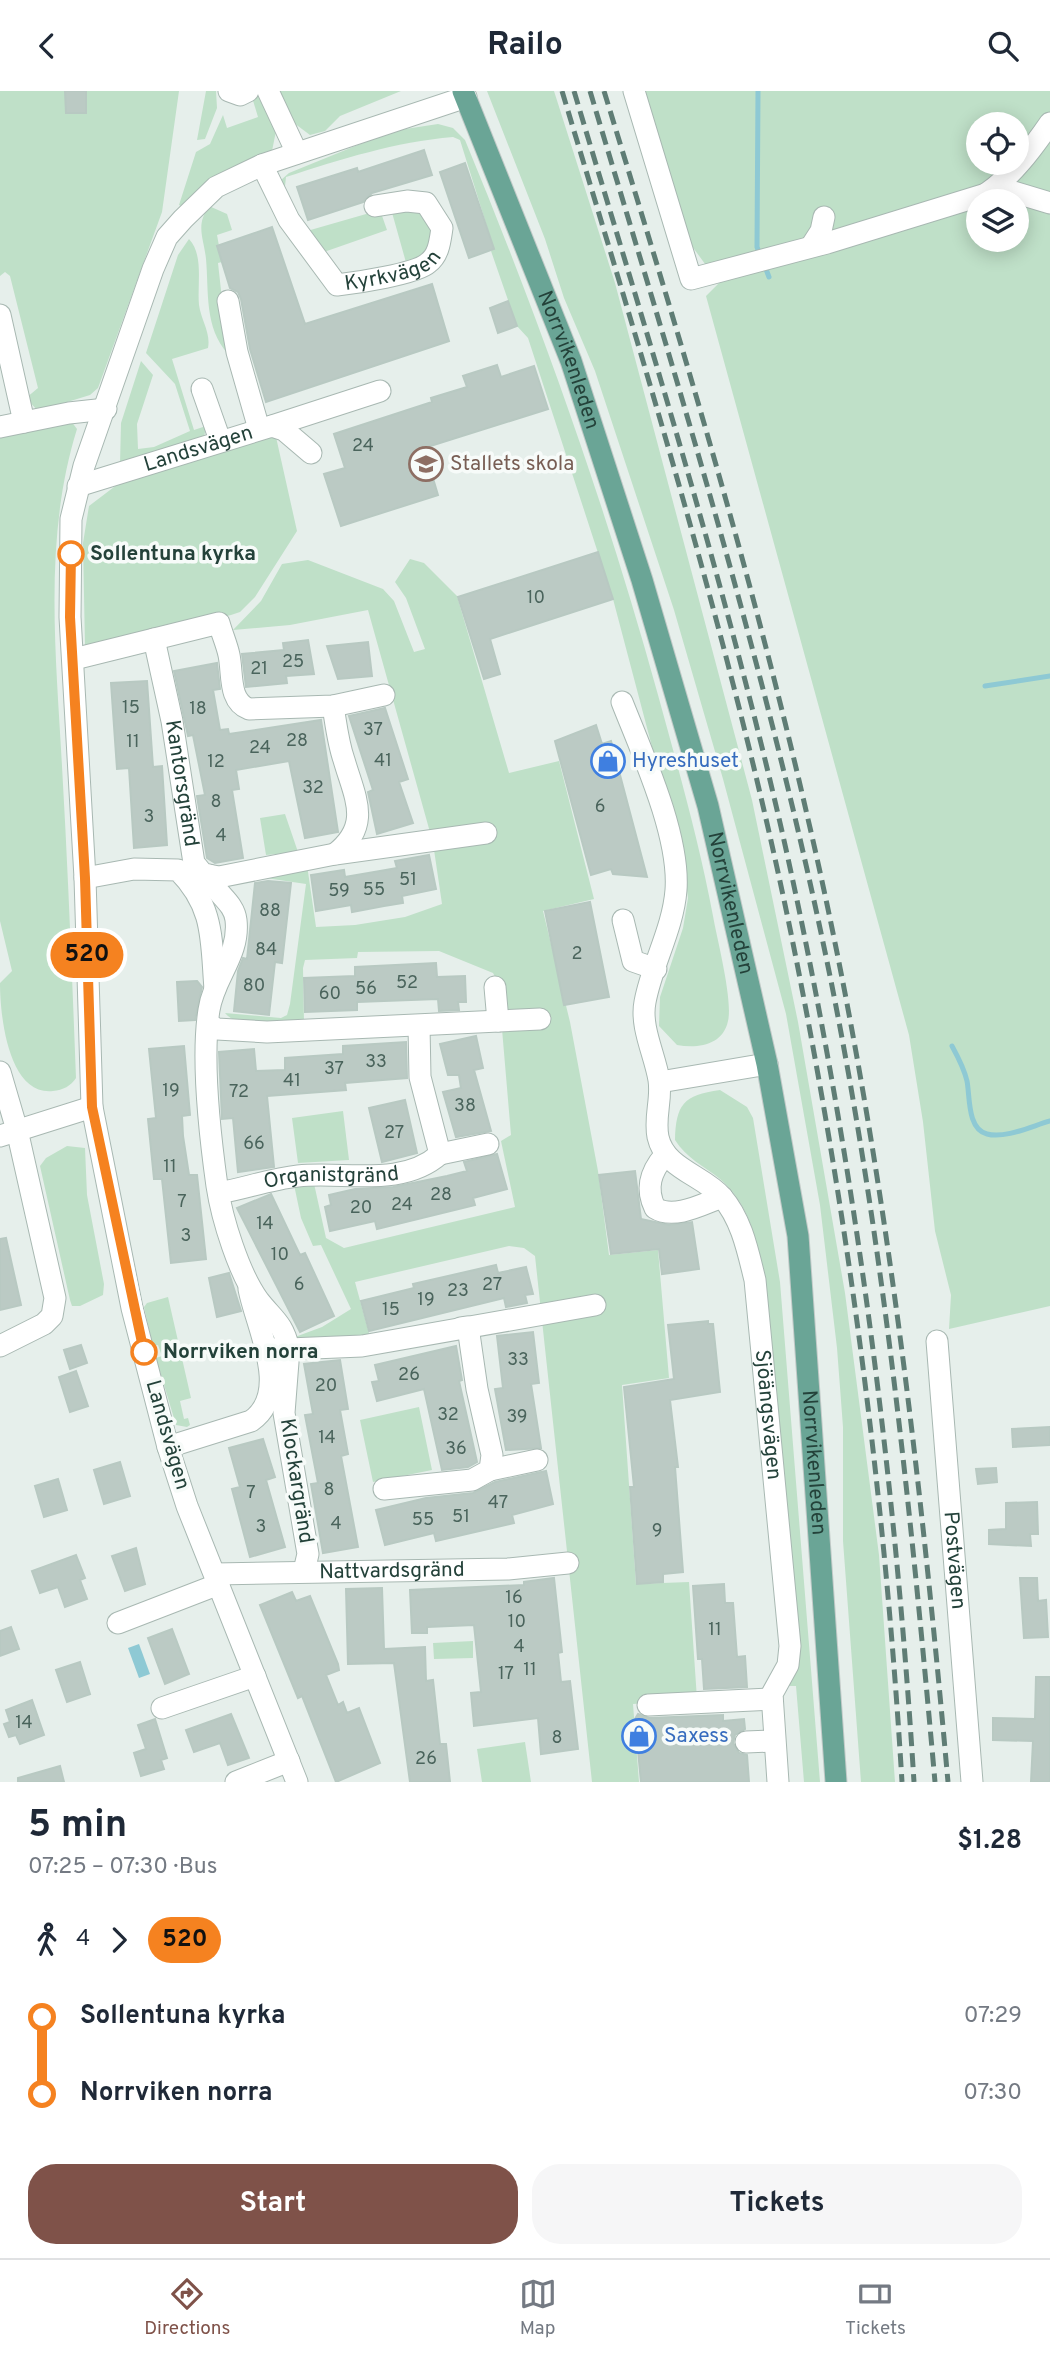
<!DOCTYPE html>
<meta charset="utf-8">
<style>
:root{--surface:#fff;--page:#f6f6f7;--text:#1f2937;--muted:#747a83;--line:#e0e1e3;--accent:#7f5249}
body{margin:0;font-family:Overpass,sans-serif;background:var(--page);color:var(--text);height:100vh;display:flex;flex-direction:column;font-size:26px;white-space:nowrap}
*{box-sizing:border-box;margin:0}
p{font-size:23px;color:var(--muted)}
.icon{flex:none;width:38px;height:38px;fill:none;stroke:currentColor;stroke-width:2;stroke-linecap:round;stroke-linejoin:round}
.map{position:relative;height:1691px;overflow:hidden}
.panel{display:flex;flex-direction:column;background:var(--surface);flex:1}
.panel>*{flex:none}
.badge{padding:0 14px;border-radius:23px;font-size:24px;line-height:46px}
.tools{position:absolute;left:966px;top:21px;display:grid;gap:14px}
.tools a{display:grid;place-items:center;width:63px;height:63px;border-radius:50%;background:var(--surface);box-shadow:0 4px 18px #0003;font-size:35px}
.map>.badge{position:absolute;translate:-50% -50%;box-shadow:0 0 0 4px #fff}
.legs{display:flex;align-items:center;gap:10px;height:77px;padding:0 28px;font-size:23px}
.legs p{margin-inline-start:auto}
.overview{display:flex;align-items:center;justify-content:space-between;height:119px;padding:0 28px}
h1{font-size:38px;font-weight:700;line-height:52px}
.cta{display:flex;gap:14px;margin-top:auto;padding:14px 28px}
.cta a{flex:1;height:80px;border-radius:28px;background:var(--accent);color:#fff;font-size:28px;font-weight:700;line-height:80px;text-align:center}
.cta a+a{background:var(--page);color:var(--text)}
ul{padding:0 28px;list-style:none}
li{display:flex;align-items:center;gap:24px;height:77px;font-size:26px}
li i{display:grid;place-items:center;width:10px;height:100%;margin:0 9px;background:currentColor}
li i::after{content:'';width:18px;height:18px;margin:-9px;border:5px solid;border-radius:50%;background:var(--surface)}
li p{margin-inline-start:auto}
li:first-child i{background:linear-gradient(#0000 50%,currentColor 0)}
li:last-child i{background:linear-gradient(currentColor 50%,#0000 0)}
header{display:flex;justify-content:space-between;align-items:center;height:91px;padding:0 28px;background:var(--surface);font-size:32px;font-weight:700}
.tab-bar{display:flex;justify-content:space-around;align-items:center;height:98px;border-top:2px solid var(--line);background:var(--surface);font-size:19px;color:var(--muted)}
.tab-bar a{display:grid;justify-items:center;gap:4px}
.tab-bar .on{color:var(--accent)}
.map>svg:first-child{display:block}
.green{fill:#bfe0c8;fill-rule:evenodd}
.water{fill:#8ec9d4}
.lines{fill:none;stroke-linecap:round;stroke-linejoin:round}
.stream{stroke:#8ec9d4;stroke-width:5}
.building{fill:#bbcac4;stroke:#b8c9c2;stroke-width:2}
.minor-casing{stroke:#a8b8b2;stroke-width:23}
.major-casing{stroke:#c2cac8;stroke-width:23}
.minor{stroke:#fff;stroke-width:21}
.major{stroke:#6aa596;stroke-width:21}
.rail{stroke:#5f7d75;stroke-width:5;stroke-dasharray:14 7;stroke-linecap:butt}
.line-1-casing{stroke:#fff;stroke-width:16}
.line-1{stroke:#f58220;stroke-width:10}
.stop-1-dot{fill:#fff;stroke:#f58220;stroke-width:3.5}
.labels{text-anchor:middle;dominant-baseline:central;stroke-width:7;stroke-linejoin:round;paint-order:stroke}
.number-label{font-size:18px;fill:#4a645c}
.street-label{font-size:21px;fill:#24423a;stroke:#f7fbf9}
.education-label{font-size:21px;fill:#785e54;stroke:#f7fbf9;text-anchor:start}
.stop-label{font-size:21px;font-weight:bold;fill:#24423a;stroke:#f7fbf9;text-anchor:start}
.shop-label{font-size:21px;fill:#366cbe;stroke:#f7fbf9;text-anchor:start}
</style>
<header><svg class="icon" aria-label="back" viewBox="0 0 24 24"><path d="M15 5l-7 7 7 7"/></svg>Railo<svg class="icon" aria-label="search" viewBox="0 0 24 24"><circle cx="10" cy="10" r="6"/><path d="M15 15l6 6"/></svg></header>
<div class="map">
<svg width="1050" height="1691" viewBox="0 0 1050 1691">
<rect width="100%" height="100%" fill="#e6efeb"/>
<path class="green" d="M0 0H179L162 121 98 297 90 304 38 320 26 307 38 297 10 185 5 181 0 185Z
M206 0H216L217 17 205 48 197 49Z
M279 0H401L340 25 325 40 310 44 294 32Z
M487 0H554L615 192 752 709 798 931 845 1202 879 1464 895 1691H861L843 1450V1336L837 1257 820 1114 786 923 723 688 674 519 595 280 564 207 545 148Z
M642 0H1050V1215L949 1238 951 1204 935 1140 923 1031 909 944 706 205 719 192 686 147ZM978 33H1017V72H978ZM978 110H1017V149H978Z
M257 1 262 4 276 40 272 60 183 116 179 114 196 61 210 53 223 24 227 37 258 26 251 3Z
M438 33 453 37 465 49C540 230 606 415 658 604 678 677 699 750 713 825 717 848 733 909 728 930 723 954 698 958 677 954L659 935 660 906 683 837 688 807 684 777 613 508 528 247 517 235 491 160 494 158 460 49 453 46C395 51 342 68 286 86L284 105 281 89 289 82 392 40Z
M209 115 227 123 232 139 217 144 222 171 218 172 228 263C204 236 209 201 206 168 204 147 195 135 209 115Z
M411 116C431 127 433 139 429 161L407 175 391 118Z
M380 119 387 139 324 161 307 140Z
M189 148C204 164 197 193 199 214 201 229 211 242 208 257L172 268 194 339 206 335 204 347 120 373 121 332 141 270 153 284 137 333 138 358 154 356 190 340 175 293 146 262 178 164Z
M71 330 77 338C43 447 56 563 62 675 68 779 72 883 76 987 71 995 63 999 53 1000 8 1005 0 924 0 892L12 880 0 830V346Z
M266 343 276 346 297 440 255 506 240 521 231 524 96 557 85 556 83 452 89 415 118 393Z
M410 468 424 472 457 505 509 682 559 670 594 808 543 820 570 931 598 1080 609 1164 658 1159 669 1287 622 1294 636 1493 689 1491 697 1608 633 1613 639 1691H592L535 1165 524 1157 509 1155 355 1191 370 1246 304 1250 295 1246 322 1236 351 1218 321 1154 313 1155 301 1127 293 1089 313 1088 326 1147 344 1157 515 1116 501 1050 511 1044 498 891 493 882 439 860 358 861 357 867 305 869 303 877 304 932C281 932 241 941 225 922L281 927 287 924 290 913 306 793 252 785 307 774 316 836 355 834 405 826 442 813 433 752 368 519 290 534 233 539 261 510 282 473 308 469 383 498 394 510 414 561 425 558 406 507 395 491Z
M285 723 298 761 266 764 260 727Z
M720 999 747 1016 753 1027 780 1191 820 1691H804L796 1595H784L761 1175C755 1142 747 1111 720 1088 704 1075 686 1067 675 1049 676 1014 683 1004 720 999Z
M343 1020 349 1069 298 1072 292 1027Z
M67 1055 85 1057 87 1104 104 1193 103 1204 80 1215H72L70 1209 40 1075 46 1067Z
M168 1206 191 1307 180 1310 184 1328 188 1327 190 1334 187 1336 176 1334 156 1267 162 1265 158 1254 153 1255 144 1216 147 1212Z
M419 1316 432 1379 373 1391 360 1329Z
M473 1550V1567L434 1568 433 1552Z
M525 1651 531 1691H482L477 1658Z"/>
<path class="water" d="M139 1553 150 1583 139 1587 128 1557Z"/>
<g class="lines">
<path class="stream" d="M758 0 757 156 760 164
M764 173 769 186
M985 595 1050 585
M952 955C958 966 964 977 967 990 970 1005 967 1038 987 1043 1005 1048 1032 1035 1050 1030"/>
</g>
<path class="building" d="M65 0H86V22H66Z
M424 59 432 84 372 102 363 111 308 129 297 96 357 77 358 81Z
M465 72 494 158 469 167 440 81Z
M272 136 305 233 432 193 449 250 266 311 250 258 241 208 238 201 230 197 217 155Z
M508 210 517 235 498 242 490 217Z
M497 274 501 286 534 275 548 318 424 357 438 404 341 435 324 383 345 377 334 343 432 311 431 307 467 296 463 285Z
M598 461 613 508 490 548 500 583 484 588 458 506Z
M308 549 314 583 286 585 287 592 246 596 242 563 284 559 283 552Z
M368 551 372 585 338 588 327 555Z
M217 572 220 598 213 599 220 639 228 638 229 643 321 629 338 741 305 747 289 670 236 679 239 698 232 699 243 767 215 772 207 767 197 705 205 704 193 644 188 645 174 580Z
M147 590 153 676 162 675 167 754 134 757 129 677 117 678 111 592Z
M385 617 408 688 399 691 413 732 377 743 368 701 373 699 349 625Z
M596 634 602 653 611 650 647 786 613 783 611 778 591 784 555 650Z
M429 764 436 798 402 805 403 812 384 815 352 821 351 814 316 820 311 784 344 779 345 786 380 780 397 777 395 770Z
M268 790 291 792 282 872 275 871 269 924 234 920 238 880 243 867 247 868 255 792Z
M590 811 609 906 564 914 545 820Z
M436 872 437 886 465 885 466 911H458L459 919 439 920 438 908 357 911V919L305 921 304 887 355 885V876Z
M197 890 202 896 195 929 179 930 177 891Z
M476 945 483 977 474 979 491 1040 456 1046 443 1001 461 997 459 984H448L440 953Z
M406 951 407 987 345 992 346 999 267 1005 274 1076 238 1081 233 1027 222 1028 219 961 254 958 256 980 285 979V967L343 963V955Z
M184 955 190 1024 182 1025 183 1045 189 1084H197L206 1168 171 1172 162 1088H154L148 1028 156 1027 149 958Z
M405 1009 417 1062 382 1071 369 1017Z
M497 1063 507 1098 473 1107 475 1114 377 1138 375 1130 330 1140 325 1116 331 1114 329 1104 355 1098 393 1096 447 1085 467 1080 464 1071Z
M635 1080 641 1128 669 1134 692 1131 699 1178 662 1183 659 1158 611 1163 599 1084Z
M271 1103 300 1164 305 1162 334 1225 300 1241 237 1117Z
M6 1147 21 1214 0 1219V1148Z
M496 1174 498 1182 526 1176 533 1203 525 1204 527 1212 506 1216 504 1207 369 1240 361 1210 414 1197 413 1193Z
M229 1182 241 1220 217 1226 209 1187Z
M708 1230V1233H713L720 1301 670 1309 678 1376H675L683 1481 663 1483V1491L637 1493 630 1396H634L624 1296 674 1288 668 1234Z
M533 1241 539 1292 531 1293 541 1357 506 1359 495 1298 503 1297 497 1245Z
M81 1254 87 1272 70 1278 64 1259Z
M456 1255 462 1289 459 1290 477 1371 468 1376 442 1379 424 1298 377 1310 372 1291 379 1290 375 1274Z
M340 1269 348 1318 340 1319 348 1363 341 1365 358 1456 323 1462 311 1393 318 1392 305 1324 313 1323 304 1273Z
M76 1280 88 1315 70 1321 59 1286Z
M1050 1336V1354L1013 1356 1012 1338Z
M263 1348 275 1386 266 1389 285 1456 250 1466 232 1398 240 1396 229 1357Z
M120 1371 130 1405 104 1413 94 1379Z
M996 1377 997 1391 978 1393 976 1378Z
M546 1380 553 1413 512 1424 514 1432 436 1450 434 1442 385 1454 376 1419 426 1407 473 1402 495 1391Z
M58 1388 67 1419 44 1426 35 1395Z
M1037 1411 1038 1443H1030L1031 1455 989 1453V1439L1006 1438V1412Z
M136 1457 145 1493 125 1500 112 1465Z
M76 1464 85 1487 80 1489 87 1508 65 1516 58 1496 40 1502 32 1480Z
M554 1487 562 1561 558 1562 561 1591 570 1590 578 1658 541 1663 538 1627 474 1635 471 1602 481 1601 474 1534 427 1536V1542H412L410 1499 524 1494V1491Z
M1020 1487H1037L1038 1510 1046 1509 1048 1546 1024 1547Z
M724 1493 725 1512H733L737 1566 745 1565 747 1596 704 1598 702 1568H698L693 1495Z
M382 1497 384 1558 425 1556 426 1590 433 1589 440 1653H446L450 1691H410L394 1572 348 1573 346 1498Z
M292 1501 296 1510 310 1505 338 1573 339 1579 326 1584 338 1614 343 1611 347 1622 359 1617 380 1672 336 1691 302 1605 298 1607 260 1514Z
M11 1536 19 1558 0 1565V1540Z
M172 1538 189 1583 165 1593 148 1547Z
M80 1571 90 1603 67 1611 56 1579Z
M1036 1586H1050V1691H1031L1033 1650 993 1649V1627L1035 1628Z
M32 1609 44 1644 20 1653 16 1644 9 1646 4 1633 10 1631 6 1619Z
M231 1623 249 1667 228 1674 220 1652 194 1661 186 1639Z
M638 1623 649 1627 723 1624V1630L744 1628 745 1638 735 1644 733 1652 739 1662 747 1664 749 1691H641L635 1628Z
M155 1628 167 1667 161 1669 164 1678 141 1685 134 1662 146 1658 138 1634Z
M60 1675 64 1691H18V1687Z"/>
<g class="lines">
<g class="minor-casing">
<g id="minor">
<path d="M229 0 240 4 248 0"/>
<path d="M268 0 297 62"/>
<path d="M634 0 691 188 827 152 986 103 1010 100 1050 112"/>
<path id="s1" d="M262 74 289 129 337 194C355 192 416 183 428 172 439 164 440 150 442 137L426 112 407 110 375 115"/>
<path d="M986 103C1012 85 1032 58 1050 32"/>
<path d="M812 154 821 140 824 126"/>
<path d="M228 210 237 261 259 338"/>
<path d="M0 224 24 331"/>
<path d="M202 298 220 349"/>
<path d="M272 335 380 300"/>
<path d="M0 336 69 322 106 318"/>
<path id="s2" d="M78 395 272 335 284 339 311 362"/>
<path id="s3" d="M154 548 172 630 194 772 203 783 219 786 335 763 486 742"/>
<path d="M74 568 219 532C222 543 227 554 229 564 233 583 228 610 249 618L333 615 384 604"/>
<path id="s4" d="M622 611C642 662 680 744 676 799 673 838 652 873 645 911 640 936 655 964 659 989 662 1009 654 1026 658 1046 665 1078 703 1084 722 1106 742 1129 748 1161 755 1189L790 1555 788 1574 772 1603 778 1691"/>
<path d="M333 615C336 633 338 652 344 669 355 707 372 734 335 763"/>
<path d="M209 784C213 802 234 810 236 829 240 864 214 886 209 919 201 969 210 1045 217 1095 222 1128 239 1183 259 1210 274 1229 283 1232 289 1258H265"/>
<path d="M85 787 134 778 178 779C215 816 211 850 215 898"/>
<path d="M623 829 633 870 656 878"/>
<path d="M495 896 498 930"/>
<path d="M208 933 217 938 267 941 540 928"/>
<path d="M0 981 17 1039 55 1207 52 1225 44 1233 0 1255"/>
<path d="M660 991 767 973"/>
<path d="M0 1045 92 1016"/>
<path d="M440 1063 488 1053"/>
<path d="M665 1064C651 1080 645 1097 655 1117 674 1129 703 1113 722 1106"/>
<path id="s5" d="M219 1102C246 1097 271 1088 298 1085 344 1080 402 1097 440 1063L420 986 419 935"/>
<path id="s6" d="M937 1250 972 1691"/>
<path d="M168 1356 251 1330C292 1302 256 1236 249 1198"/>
<path d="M490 1379 537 1369"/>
<path d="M384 1398 472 1389 490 1379 492 1364 477 1298 468 1236 461 1237"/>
<path d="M304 1480 308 1463 284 1322 289 1258 362 1255 595 1214"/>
<path id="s7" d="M215 1483 508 1478 568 1472"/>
<path d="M118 1532 219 1493"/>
<path d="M648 1614 772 1608"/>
<path d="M162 1617 255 1585"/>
<path d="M746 1651 774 1650"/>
<path d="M236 1691 289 1670"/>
<path d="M297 1691 187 1415 168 1356 132 1217 92 1016 85 787 70 526 71 428 84 375 153 178 167 146 183 128 216 96 262 74 466 6"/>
</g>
</g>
<g class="major-casing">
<g id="major">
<path id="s8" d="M463 0 571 270 642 489 708 715 767 973 798 1145 836 1691"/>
</g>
</g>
<use href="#minor" class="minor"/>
<use href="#major" class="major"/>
<path class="rail" d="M562 0C651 296 744 594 802 898 853 1160 886 1425 902 1691
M574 0C647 244 724 488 781 736 852 1050 894 1370 914 1691
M590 0C678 294 770 588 831 890 884 1155 911 1422 935 1691
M604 0C678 241 752 483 808 728 882 1045 919 1368 948 1691"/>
</g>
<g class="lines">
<g class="line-1-casing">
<path id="line-1" d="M71 463 70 526 85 787 92 1016 144 1261"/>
</g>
<use href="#line-1" class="line-1"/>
</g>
<defs>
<g id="school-ring" transform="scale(1.75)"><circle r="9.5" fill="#f7fbf9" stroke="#8d6e63" stroke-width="1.5"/><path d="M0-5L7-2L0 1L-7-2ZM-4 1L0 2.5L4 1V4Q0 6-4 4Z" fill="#8d6e63"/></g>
<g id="shop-ring" transform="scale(1.75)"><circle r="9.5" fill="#f7fbf9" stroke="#3f7fe0" stroke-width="1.5"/><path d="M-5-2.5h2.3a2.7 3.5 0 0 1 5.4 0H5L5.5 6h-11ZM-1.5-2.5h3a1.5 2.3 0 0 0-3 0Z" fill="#3f7fe0"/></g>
</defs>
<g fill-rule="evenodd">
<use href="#school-ring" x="426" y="373"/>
<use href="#shop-ring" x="608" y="670"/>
<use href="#shop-ring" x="639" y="1645"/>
</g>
<g class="stop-1-dot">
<circle cx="71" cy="463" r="12"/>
<circle cx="144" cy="1261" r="12"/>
</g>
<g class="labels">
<g class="number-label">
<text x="363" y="355">24</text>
<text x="536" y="507">10</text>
<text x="293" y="571">25</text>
<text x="259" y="578">21</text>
<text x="131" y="617">15</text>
<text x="198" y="618">18</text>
<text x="373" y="639">37</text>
<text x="297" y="650">28</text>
<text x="133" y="651">11</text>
<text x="260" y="657">24</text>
<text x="383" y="670">41</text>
<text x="216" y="671">12</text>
<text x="313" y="697">32</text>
<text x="216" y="711">8</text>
<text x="600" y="716">6</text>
<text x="149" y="726">3</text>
<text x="221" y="745">4</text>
<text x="408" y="789">51</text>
<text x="374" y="799">55</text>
<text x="339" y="800">59</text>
<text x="270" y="820">88</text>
<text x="266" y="859">84</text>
<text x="577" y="863">2</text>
<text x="407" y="892">52</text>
<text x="254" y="895">80</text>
<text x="366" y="898">56</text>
<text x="330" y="903">60</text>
<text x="376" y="971">33</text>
<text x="334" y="978">37</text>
<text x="292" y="990">41</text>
<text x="171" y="1000">19</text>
<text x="239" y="1001">72</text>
<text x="465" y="1015">38</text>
<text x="394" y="1042">27</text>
<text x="254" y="1053">66</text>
<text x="170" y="1076">11</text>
<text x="441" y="1104">28</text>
<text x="182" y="1111">7</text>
<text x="402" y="1114">24</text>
<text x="361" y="1117">20</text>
<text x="265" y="1133">14</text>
<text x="186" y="1145">3</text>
<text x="280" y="1164">10</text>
<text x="299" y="1194">6</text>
<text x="492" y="1194">27</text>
<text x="458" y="1200">23</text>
<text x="426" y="1209">19</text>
<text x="391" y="1219">15</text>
<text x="518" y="1269">33</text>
<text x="409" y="1284">26</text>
<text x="326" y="1295">20</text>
<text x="448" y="1324">32</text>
<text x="517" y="1326">39</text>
<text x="327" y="1347">14</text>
<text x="456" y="1358">36</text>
<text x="329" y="1399">8</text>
<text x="251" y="1402">7</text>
<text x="498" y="1412">47</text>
<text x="461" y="1426">51</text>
<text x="423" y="1429">55</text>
<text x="336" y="1433">4</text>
<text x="261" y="1436">3</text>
<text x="657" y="1440">9</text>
<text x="514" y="1507">16</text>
<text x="517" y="1531">10</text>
<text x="715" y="1539">11</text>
<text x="519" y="1556">4</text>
<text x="530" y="1579">11</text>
<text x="506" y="1583">17</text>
<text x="24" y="1632">14</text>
<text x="557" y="1647">8</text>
<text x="426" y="1668">26</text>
</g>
<g class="street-label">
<text stroke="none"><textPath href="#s1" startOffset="200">Kyrkvägen</textPath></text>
<text stroke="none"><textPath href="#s8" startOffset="289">Norrvikenleden</textPath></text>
<text stroke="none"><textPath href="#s2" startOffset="126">Landsvägen</textPath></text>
<text stroke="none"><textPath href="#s3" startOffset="147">Kantorsgränd</textPath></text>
<text stroke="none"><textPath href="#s8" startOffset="856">Norrvikenleden</textPath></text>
<text stroke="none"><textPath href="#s5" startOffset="114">Organistgränd</textPath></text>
<text stroke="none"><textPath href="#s4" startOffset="766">Sjöängsvägen</textPath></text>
<text transform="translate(167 1344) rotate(74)">Landsvägen</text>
<text stroke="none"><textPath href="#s8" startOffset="1423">Norrvikenleden</textPath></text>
<text transform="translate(296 1390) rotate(81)">Klockargränd</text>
<text stroke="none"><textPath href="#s6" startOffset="220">Postvägen</textPath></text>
<text stroke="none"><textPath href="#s7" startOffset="177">Nattvardsgränd</textPath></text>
</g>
<g class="education-label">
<text x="450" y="373">Stallets skola</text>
</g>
<g class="stop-label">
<text x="90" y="463">Sollentuna kyrka</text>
<text x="163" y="1261">Norrviken norra</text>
</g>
<g class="shop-label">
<text x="632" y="670">Hyreshuset</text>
<text x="664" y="1645">Saxess</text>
</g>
</g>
</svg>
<div class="tools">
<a><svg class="icon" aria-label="locate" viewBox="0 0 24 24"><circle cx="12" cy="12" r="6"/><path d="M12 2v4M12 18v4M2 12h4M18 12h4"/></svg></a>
<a><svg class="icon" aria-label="layers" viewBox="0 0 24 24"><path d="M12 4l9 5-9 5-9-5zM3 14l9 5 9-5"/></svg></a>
</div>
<b class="badge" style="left:87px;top:864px;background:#f58220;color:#111">520</b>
</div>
<section class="panel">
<div class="overview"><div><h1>5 min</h1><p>07:25 – 07:30 · Bus</p></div><b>$1.28</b></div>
<div class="legs"><svg class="icon" aria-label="walk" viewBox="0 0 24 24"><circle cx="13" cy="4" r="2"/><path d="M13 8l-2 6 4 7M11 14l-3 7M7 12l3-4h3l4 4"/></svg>4<svg class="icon" aria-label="forward" viewBox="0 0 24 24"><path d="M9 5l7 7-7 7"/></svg><b class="badge" style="background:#f58220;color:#111">520</b></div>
<ul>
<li><i style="color:#f58220"></i><b>Sollentuna kyrka</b><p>07:29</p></li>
<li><i style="color:#f58220"></i><b>Norrviken norra</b><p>07:30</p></li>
</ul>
<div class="cta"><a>Start</a><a>Tickets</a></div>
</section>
<nav class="tab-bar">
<a class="on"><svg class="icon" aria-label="directions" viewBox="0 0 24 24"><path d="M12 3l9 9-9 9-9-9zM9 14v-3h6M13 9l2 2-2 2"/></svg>Directions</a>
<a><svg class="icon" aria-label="map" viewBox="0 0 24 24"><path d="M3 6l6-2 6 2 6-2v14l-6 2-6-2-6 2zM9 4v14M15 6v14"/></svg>Map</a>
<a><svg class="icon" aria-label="tickets" viewBox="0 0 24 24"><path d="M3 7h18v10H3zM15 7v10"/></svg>Tickets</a>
</nav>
